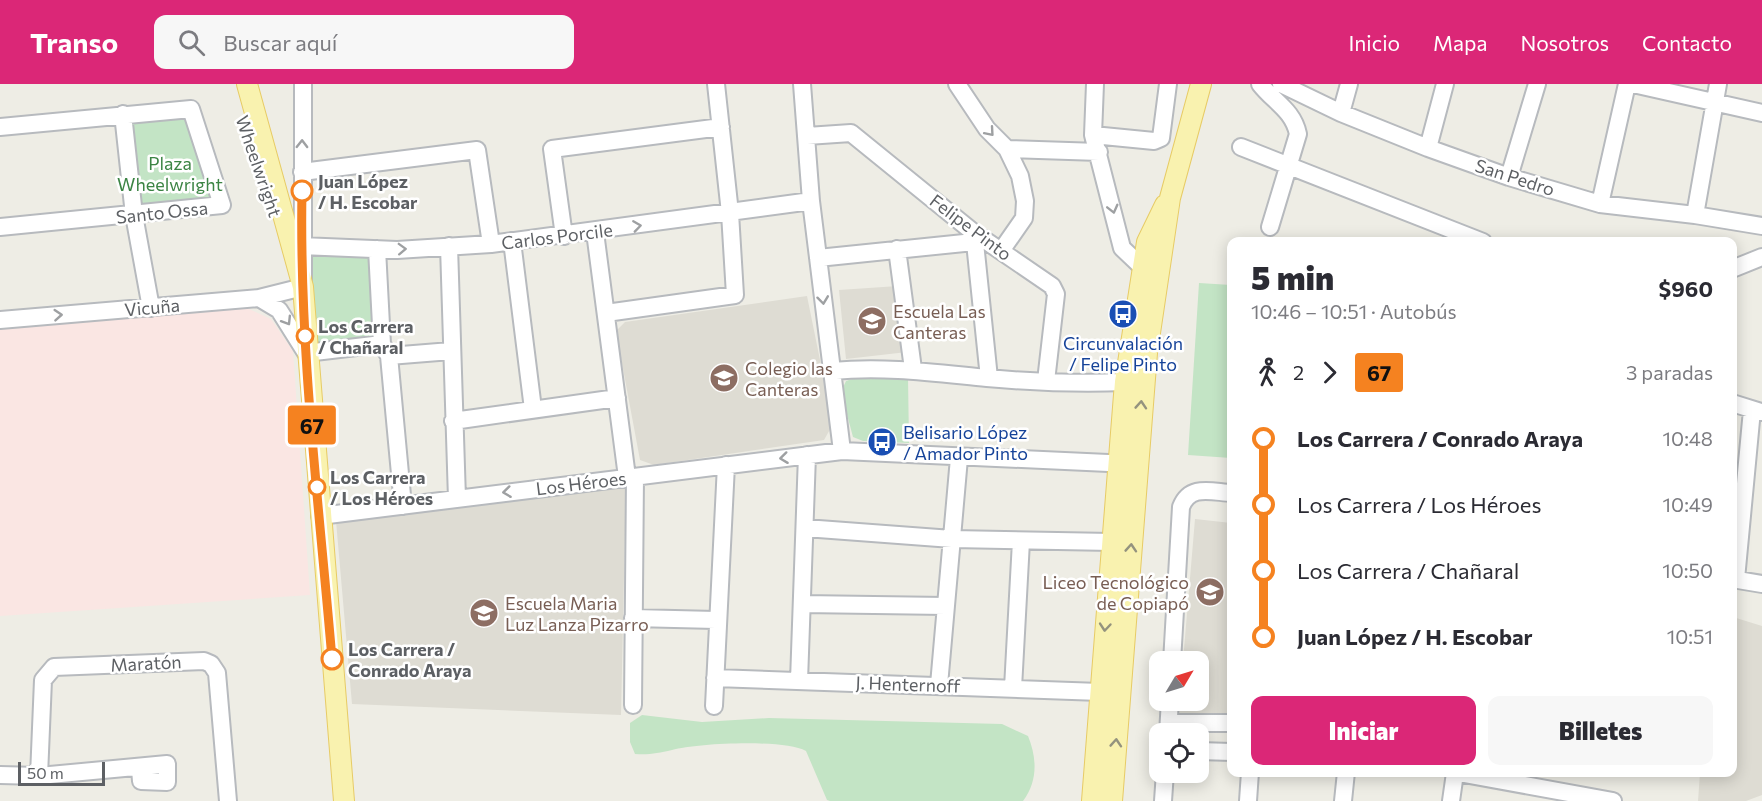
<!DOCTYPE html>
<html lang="es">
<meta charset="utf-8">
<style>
:root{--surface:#fff;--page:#f7f7f7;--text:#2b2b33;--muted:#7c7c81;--accent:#db2777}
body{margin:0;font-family:Commissioner,sans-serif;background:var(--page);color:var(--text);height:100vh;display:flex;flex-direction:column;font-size:22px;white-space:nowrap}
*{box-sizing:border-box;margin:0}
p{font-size:20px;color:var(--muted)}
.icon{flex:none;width:33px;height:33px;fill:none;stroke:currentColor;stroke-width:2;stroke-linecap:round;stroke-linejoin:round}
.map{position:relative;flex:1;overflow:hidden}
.drawer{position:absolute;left:1227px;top:153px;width:510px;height:540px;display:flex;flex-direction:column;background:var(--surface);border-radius:12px;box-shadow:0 3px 15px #0003}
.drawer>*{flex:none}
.badge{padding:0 12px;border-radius:4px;font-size:21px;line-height:39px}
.needle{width:39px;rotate:52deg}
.fabs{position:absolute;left:1149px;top:567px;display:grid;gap:12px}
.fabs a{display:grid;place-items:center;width:60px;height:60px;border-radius:12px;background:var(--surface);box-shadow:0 3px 15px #0003;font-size:30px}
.scale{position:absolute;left:18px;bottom:15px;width:87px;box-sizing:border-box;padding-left:6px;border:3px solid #5d6064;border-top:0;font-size:16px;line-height:21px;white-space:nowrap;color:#5d6064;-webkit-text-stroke:4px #fff;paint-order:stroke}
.map>.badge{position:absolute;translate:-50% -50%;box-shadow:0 0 0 3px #fff}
.legs{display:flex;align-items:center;gap:9px;height:66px;padding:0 24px;font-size:20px}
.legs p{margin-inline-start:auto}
.headline{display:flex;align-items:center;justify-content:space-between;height:102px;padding:0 24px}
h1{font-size:33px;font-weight:800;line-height:45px}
.action{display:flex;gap:12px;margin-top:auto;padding:12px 24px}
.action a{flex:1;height:69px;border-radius:12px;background:var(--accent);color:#fff;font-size:24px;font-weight:800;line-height:69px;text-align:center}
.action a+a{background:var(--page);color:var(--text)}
ul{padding:0 24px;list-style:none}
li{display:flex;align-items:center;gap:21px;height:66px;font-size:22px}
li i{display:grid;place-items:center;width:9px;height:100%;margin:0 8px;background:currentColor}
li i::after{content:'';width:15px;height:15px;margin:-8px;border:4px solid;border-radius:50%;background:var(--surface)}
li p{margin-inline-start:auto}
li:first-child i{background:linear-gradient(#0000 50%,currentColor 0)}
li:last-child i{background:linear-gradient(currentColor 50%,#0000 0)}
header{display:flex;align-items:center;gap:36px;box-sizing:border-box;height:84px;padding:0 30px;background:var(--accent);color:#fff}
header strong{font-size:28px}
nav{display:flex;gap:33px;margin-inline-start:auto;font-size:21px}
.search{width:420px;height:54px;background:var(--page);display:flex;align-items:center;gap:15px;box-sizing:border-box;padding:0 21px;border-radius:12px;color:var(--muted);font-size:22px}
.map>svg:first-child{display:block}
.education{fill:#dedcd3}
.medical{fill:#fae6e3}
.green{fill:#c3e4c5}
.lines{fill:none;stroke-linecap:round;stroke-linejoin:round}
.minor-casing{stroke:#b7babe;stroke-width:20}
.major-casing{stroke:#e7cb65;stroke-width:22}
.minor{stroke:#fff;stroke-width:16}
.major{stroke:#f9f2af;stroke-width:20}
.oneway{stroke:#9ea0a2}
.oneway2{stroke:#94937e}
.line-1-casing{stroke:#fff;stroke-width:14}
.line-1{stroke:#f58220;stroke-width:9}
.stop-1-dot{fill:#fff;stroke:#f58220;stroke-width:3}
.labels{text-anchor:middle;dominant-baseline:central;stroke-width:5;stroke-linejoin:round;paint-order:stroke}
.park-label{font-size:18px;fill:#3c8444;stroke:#fff}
.street-label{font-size:18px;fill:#5d6064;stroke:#fff}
.stop-label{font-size:18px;font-weight:bold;fill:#5d6064;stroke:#fff;text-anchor:start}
.education-label{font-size:18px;fill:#785e54;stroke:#fff;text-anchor:start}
.transit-label{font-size:18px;fill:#164399;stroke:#fff}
</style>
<header>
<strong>Transo</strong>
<div class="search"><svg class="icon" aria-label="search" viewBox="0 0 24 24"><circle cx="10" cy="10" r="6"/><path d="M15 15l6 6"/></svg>Buscar aquí</div>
<nav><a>Inicio</a><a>Mapa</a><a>Nosotros</a><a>Contacto</a></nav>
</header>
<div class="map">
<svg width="1762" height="717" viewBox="0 0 1762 717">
<rect width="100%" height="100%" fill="#eeede5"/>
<path class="education" d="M898 202 907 268 846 275 839 206Z
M807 212 833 340 824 356 654 381 640 376 616 247 625 238Z
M626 399 621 631 352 620 336 437Z
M1195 435 1231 439V629L1179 630 1180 617 1198 616V578L1183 577Z
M1733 533 1762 542V711L1746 717H1698L1700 689 1732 688Z"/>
<path class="medical" d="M247 224 271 235 293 267 310 511 0 532V241Z"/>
<path class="green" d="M187 31 215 118 140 127 129 36Z
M376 168 380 255 315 263 309 170Z
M1199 199 1231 201V374L1188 371Z
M861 292 908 293 909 359 863 357 853 353 841 308 846 297Z
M642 631 702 638 769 634 1002 640 1028 652C1037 674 1038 697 1023 717H830L827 716 806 667C783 655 699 659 672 666 658 669 650 671 635 670L630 658V639Z"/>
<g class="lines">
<g class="minor-casing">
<path id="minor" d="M802 0 811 117 842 367
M957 0 987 45 1007 65 1020 92 1025 117 1024 134 1001 167
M1095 0 1093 51 1122 164 1142 183
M1260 0C1274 18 1293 26 1298 50L1270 143
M1281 0 1341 29 1428 64 1509 93 1600 120 1695 131 1762 142
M1633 0 1762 29
M1341 29 1349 0
M123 30 134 131 151 224
M0 43 191 25 222 121 0 143
M1093 51 1154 57 1161 54 1168 0
M807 52 851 49 973 148 1052 202 1056 210 1046 297
M1241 63 1483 158
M1428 64 1445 0
M1007 65 1099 68
M302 88 477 66 491 160
M1509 93 1537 0
M1600 120 1627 0
M1695 131 1718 0
M595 148 627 393
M974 149 989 294
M564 152 552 65 721 43
M512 157 533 325
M301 162 397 166 491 160 811 117
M449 162 457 415
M377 165 382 260 389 272 403 422
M897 165 913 285
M818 174 974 158
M1732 185 1762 173
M259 214 279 226 306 269 382 260
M606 229 735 211 730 129 716 0
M0 236 259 214 303 203V0
M389 272 451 267
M832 287C886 282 935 289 987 294 1032 298 1080 300 1125 298
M1732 319 1761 328
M453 337 617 314
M320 432 842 367 1130 380
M805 444 952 455 1112 458
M1732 495 1762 500
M1736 495 1752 326
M802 520 946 522
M633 534 716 536
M1172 578 1181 423C1190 400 1211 408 1232 409
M715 594 1100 608
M799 597 807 371
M939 601 959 374
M1013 604 1021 457
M633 621 635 393
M714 622 726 381
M1169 639H1232
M1168 649 1170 616
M1198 667 1232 668
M1453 688 1613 717
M0 691 39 692 167 680V698L141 697 140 685
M39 692 43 596 54 583 204 577 211 580 217 589 228 717
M1163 717 1165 688
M1248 717 1250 688
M1343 717 1346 688
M1451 717 1455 689"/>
</g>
<g class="major-casing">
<path id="major" d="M247 0 303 203 344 717
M1092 717 1125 298 1147 158 1165 121
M1112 717 1147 269 1170 114 1201 0"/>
</g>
<use href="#minor" class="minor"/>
<use href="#major" class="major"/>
</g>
<defs><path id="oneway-chevron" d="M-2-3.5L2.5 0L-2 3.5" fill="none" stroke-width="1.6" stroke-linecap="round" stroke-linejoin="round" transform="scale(1.5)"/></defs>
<g class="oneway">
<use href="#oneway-chevron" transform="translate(990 48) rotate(49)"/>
<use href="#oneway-chevron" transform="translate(302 60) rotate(-89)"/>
<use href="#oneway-chevron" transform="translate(1113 125) rotate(76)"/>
<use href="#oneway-chevron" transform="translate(637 142) rotate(-8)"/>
<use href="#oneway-chevron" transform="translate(402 165) rotate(-2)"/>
<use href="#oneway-chevron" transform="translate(823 216) rotate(83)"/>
<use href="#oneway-chevron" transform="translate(58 231) rotate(-4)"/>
<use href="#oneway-chevron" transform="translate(287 237) rotate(58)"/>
<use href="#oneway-chevron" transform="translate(784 374) rotate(173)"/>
<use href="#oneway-chevron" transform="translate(507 408) rotate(173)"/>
</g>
<g class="oneway2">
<use href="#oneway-chevron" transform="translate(1141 321) rotate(-86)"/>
<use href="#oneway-chevron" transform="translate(1131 464) rotate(-86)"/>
<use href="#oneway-chevron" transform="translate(1105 543) rotate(95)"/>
<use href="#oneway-chevron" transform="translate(1116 659) rotate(-86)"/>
</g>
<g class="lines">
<g class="line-1-casing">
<path id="line-1" d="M302 107C299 263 319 420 332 575"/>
</g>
<use href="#line-1" class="line-1"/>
</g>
<defs>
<g id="bus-disc" transform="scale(1.5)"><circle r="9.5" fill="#1a4fb4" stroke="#fff"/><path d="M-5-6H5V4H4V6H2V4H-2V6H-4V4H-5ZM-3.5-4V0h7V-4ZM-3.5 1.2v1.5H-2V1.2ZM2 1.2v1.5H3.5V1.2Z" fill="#fff"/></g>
<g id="school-disc" transform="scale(1.5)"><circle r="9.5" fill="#8d6e63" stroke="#fff"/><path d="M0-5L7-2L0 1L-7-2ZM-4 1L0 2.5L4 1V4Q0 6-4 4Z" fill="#fff"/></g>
</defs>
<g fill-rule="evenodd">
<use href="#bus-disc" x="1123" y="230"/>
<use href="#school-disc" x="872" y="237"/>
<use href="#school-disc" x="724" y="294"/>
<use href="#bus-disc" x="882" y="358"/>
<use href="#school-disc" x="1210" y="508"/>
<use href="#school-disc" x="484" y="529"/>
</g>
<g class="stop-1-dot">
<circle cx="302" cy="107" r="10"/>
<circle cx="305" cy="252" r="8"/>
<circle cx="317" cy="403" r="8"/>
<circle cx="332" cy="575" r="10"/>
</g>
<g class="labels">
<g class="park-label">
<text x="170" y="79">Plaza<tspan x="170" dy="21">Wheelwright</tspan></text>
</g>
<g class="street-label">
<text transform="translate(259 82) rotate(71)">Wheelwright</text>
<text transform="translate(1515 93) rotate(18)">San Pedro</text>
<text transform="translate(162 128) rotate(-6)">Santo Ossa</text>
<text transform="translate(971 143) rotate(37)">Felipe Pinto</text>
<text transform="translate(557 152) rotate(-7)">Carlos Porcile</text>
<text transform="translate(152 223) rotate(-5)">Vicuña</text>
<text transform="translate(581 399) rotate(-7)">Los Héroes</text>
<text transform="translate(146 579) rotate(-3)">Maratón</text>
<text transform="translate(908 600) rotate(2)">J. Henternoff</text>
</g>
<g class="stop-label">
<text x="318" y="97">Juan López<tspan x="318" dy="21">/ H. Escobar</tspan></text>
<text x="318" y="242">Los Carrera<tspan x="318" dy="21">/ Chañaral</tspan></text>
<text x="330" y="393">Los Carrera<tspan x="330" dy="21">/ Los Héroes</tspan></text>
<text x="348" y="565">Los Carrera /<tspan x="348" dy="21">Conrado Araya</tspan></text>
</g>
<g class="education-label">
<text x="893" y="227">Escuela Las<tspan x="893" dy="21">Canteras</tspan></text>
<text x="745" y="284">Colegio las<tspan x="745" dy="21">Canteras</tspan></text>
<text x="1189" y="498" text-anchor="end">Liceo Tecnológico<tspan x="1189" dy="21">de Copiapó</tspan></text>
<text x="505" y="519">Escuela Maria<tspan x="505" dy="21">Luz Lanza Pizarro</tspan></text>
</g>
<g class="transit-label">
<text x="1123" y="259">Circunvalación<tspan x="1123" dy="21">/ Felipe Pinto</tspan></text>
<text x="903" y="348" text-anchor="start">Belisario López<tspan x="903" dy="21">/ Amador Pinto</tspan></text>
</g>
</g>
</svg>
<div class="fabs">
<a><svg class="needle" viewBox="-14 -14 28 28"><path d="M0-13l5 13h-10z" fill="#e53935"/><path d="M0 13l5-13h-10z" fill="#7c7c81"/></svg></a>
<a><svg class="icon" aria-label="locate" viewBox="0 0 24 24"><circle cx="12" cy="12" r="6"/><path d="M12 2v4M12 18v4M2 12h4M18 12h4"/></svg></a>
</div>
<div class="scale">50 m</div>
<b class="badge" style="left:312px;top:341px;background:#f58220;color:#111">67</b>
<section class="drawer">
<div class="headline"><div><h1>5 min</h1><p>10:46 – 10:51 · Autobús</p></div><b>$960</b></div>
<div class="legs"><svg class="icon" aria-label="walk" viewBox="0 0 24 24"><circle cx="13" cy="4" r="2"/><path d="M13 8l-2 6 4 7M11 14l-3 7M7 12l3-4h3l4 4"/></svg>2<svg class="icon" aria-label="forward" viewBox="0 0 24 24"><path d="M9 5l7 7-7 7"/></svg><b class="badge" style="background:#f58220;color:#111">67</b><p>3 paradas</p></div>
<ul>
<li><i style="color:#f58220"></i><b>Los Carrera / Conrado Araya</b><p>10:48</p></li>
<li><i style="color:#f58220"></i><span>Los Carrera / Los Héroes</span><p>10:49</p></li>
<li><i style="color:#f58220"></i><span>Los Carrera / Chañaral</span><p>10:50</p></li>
<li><i style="color:#f58220"></i><b>Juan López / H. Escobar</b><p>10:51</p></li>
</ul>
<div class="action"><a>Iniciar</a><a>Billetes</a></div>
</section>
</div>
